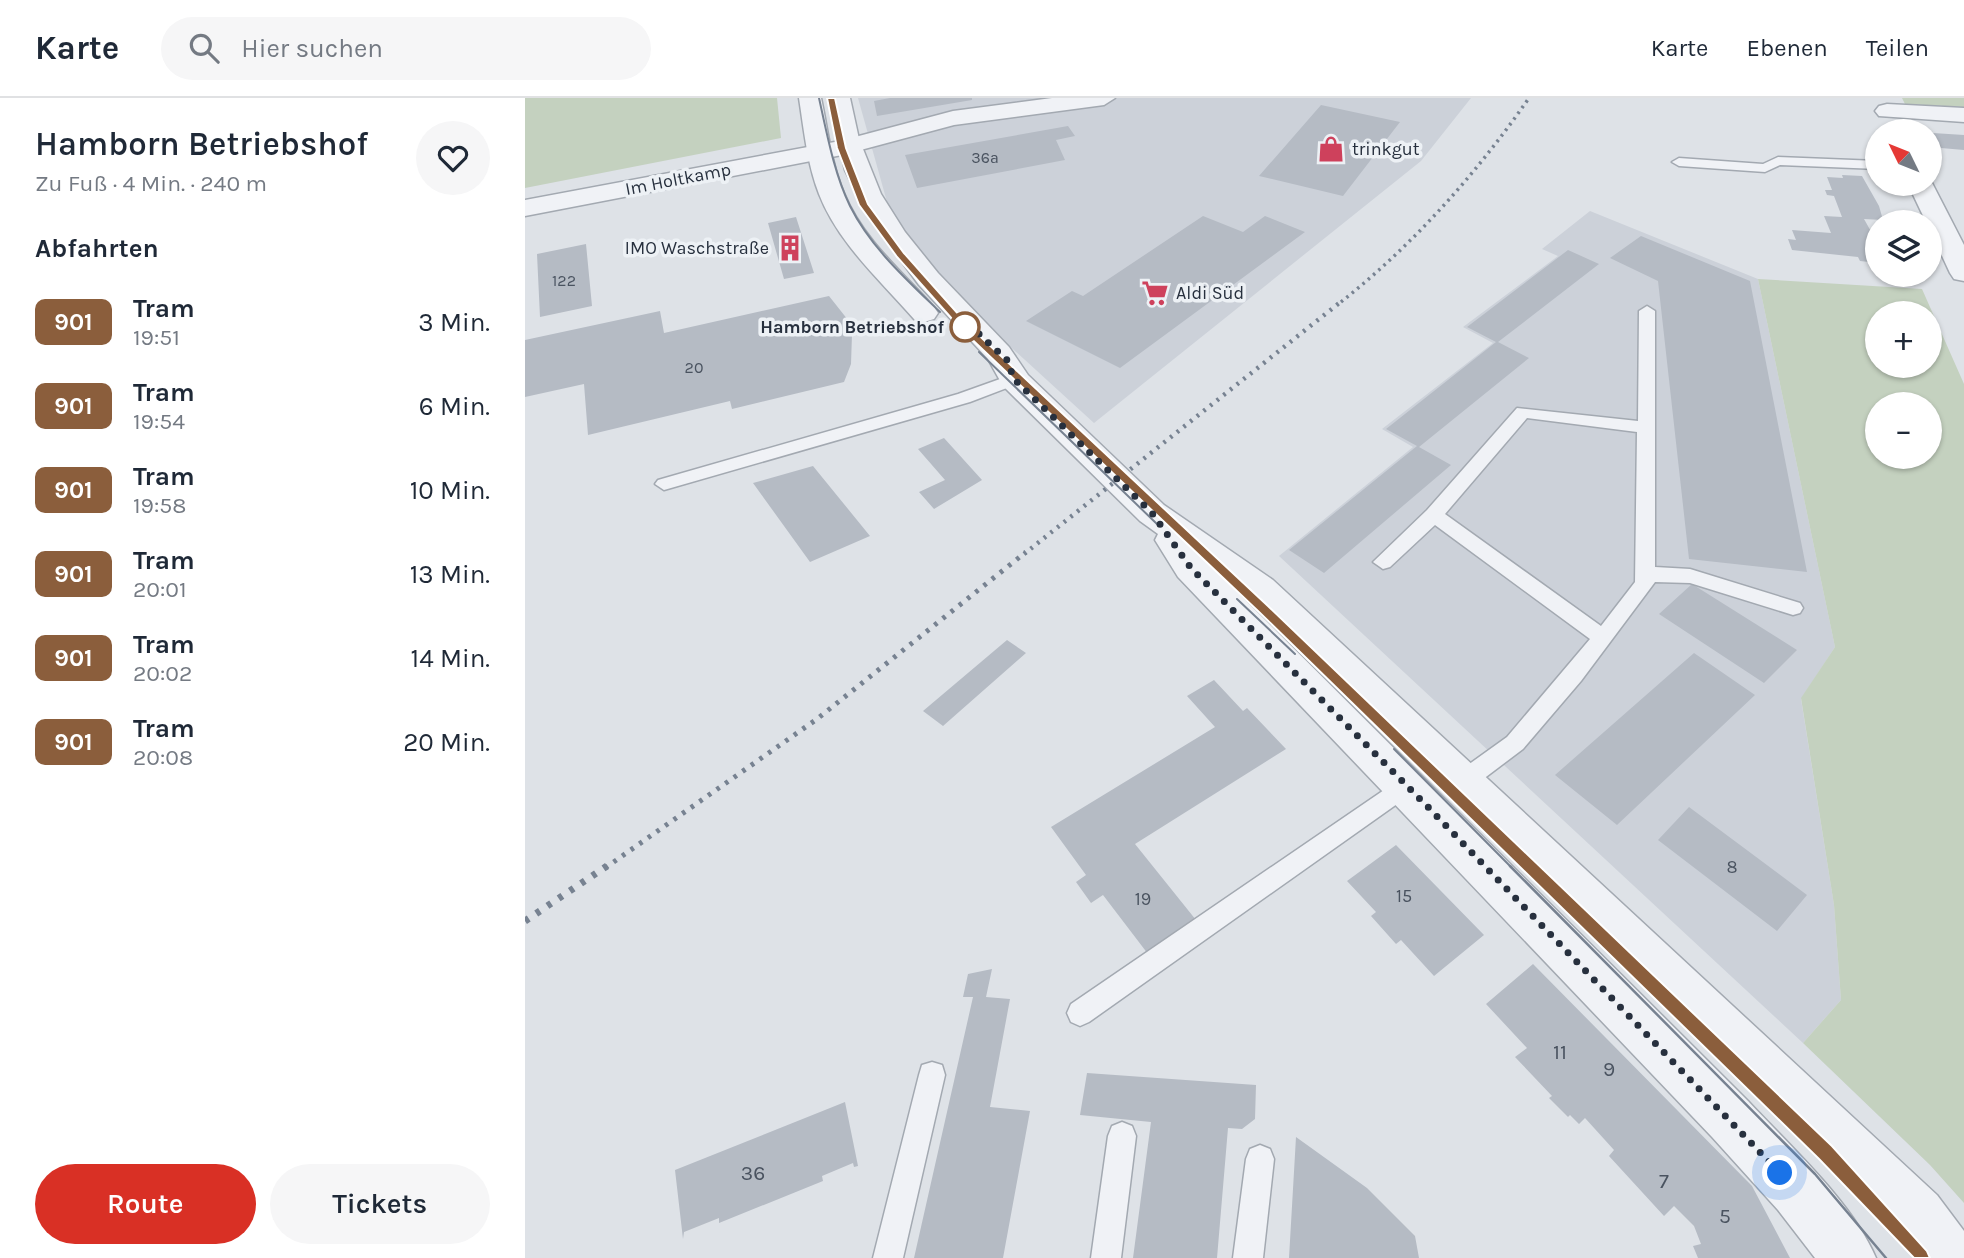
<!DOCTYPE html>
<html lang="de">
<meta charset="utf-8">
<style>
:root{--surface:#fff;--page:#f6f6f7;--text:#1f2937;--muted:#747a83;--line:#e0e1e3;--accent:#d93025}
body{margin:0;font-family:Karla,sans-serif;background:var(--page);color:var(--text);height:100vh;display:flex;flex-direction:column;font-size:26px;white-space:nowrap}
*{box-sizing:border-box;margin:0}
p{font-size:23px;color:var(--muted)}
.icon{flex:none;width:38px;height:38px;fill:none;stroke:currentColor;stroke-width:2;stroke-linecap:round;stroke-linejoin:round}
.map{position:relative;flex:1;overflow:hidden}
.details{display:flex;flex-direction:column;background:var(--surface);width:525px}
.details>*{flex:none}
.badge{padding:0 14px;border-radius:10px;font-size:24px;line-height:46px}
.needle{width:46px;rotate:313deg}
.fabs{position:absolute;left:1340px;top:21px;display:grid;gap:14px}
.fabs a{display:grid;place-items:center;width:77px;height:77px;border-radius:50%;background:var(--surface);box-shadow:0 2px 5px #0004;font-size:35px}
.you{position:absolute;width:35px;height:35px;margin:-18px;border:5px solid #fff;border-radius:50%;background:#1a73e8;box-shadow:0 0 0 10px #1a73e833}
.map>.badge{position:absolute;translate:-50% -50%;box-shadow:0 0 0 4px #fff}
h2{padding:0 35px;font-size:26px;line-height:63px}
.round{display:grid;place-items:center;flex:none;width:74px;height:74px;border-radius:37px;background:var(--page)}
.head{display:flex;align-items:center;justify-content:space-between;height:119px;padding:0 35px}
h1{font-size:33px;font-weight:600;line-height:52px}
.action{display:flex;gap:14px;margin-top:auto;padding:14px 35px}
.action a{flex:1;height:80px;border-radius:42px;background:var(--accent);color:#fff;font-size:28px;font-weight:600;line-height:80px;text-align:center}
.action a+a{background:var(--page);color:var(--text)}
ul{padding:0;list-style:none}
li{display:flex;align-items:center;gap:21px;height:84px;padding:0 35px}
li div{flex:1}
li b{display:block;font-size:26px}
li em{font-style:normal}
li .badge{min-width:77px;font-weight:700;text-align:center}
header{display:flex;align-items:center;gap:42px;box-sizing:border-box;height:98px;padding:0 35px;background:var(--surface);border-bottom:2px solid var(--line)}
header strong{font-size:33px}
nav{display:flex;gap:38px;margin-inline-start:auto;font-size:24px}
.search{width:490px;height:63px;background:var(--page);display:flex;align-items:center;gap:18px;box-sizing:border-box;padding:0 24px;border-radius:38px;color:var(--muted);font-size:26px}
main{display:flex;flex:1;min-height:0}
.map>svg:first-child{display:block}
.built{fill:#ccd1d9}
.green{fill:#c4d1bf;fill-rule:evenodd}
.building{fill:#b5bbc4}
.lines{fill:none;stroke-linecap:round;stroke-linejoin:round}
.service-casing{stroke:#a3a9b1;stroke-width:3}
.minor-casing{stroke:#a3a9b1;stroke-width:3}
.tertiary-casing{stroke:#a3a9b1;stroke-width:3}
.service{fill:#f0f2f6;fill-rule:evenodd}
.minor{fill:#f0f2f6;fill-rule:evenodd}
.tertiary{fill:#f0f2f6;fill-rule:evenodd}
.tram-far1{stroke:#778291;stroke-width:2}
.tram{stroke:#778291;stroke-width:2.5}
.rail-far3{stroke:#778291;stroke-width:3.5;stroke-dasharray:2.5 4.5;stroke-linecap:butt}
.rail-far2{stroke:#778291;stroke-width:4.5;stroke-dasharray:2.5 6;stroke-linecap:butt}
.rail-far1{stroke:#778291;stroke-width:5;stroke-dasharray:3.5 7;stroke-linecap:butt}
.rail{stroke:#778291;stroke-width:7;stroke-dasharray:4.5 9;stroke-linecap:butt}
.line{fill:#8b5e3c;stroke:#fff;stroke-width:2}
.walk{stroke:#27303e;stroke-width:7;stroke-dasharray:0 12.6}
.stop-dot{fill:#fff;stroke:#8b5e3c;stroke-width:3.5}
.labels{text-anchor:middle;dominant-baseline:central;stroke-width:7;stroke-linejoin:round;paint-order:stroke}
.far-number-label{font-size:16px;fill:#4a5360}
.far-poi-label{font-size:18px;fill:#27303e;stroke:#edf1f5;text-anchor:start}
.far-street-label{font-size:18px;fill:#27303e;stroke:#edf1f5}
.far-stop-label{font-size:18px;font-weight:bold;fill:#27303e;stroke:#edf1f5;text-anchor:end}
.number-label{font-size:18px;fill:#4a5360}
.near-number-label{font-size:21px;fill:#4a5360}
</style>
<header>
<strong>Karte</strong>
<div class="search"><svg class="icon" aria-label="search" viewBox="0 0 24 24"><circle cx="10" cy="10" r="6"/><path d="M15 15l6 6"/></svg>Hier suchen</div>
<nav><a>Karte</a><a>Ebenen</a><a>Teilen</a></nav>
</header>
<main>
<section class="details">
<div class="head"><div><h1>Hamborn Betriebshof</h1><p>Zu Fuß · 4 Min. · 240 m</p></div><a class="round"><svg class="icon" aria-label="heart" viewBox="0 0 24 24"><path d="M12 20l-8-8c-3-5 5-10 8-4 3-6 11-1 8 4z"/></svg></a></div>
<h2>Abfahrten</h2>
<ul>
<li><span class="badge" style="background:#8b5e3c;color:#fff">901</span><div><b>Tram</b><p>19:51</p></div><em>3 Min.</em></li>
<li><span class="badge" style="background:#8b5e3c;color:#fff">901</span><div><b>Tram</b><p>19:54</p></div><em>6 Min.</em></li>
<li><span class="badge" style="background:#8b5e3c;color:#fff">901</span><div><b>Tram</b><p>19:58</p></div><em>10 Min.</em></li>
<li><span class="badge" style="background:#8b5e3c;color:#fff">901</span><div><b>Tram</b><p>20:01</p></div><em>13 Min.</em></li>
<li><span class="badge" style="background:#8b5e3c;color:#fff">901</span><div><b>Tram</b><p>20:02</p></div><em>14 Min.</em></li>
<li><span class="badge" style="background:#8b5e3c;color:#fff">901</span><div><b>Tram</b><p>20:08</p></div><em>20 Min.</em></li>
</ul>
<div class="action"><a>Route</a><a>Tickets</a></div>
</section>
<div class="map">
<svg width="1439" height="1160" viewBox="0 0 1439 1160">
<rect width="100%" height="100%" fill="#dee2e7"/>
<path class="built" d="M333 0H946L896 63 569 325 374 147Z
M1065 113 1233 181 1310 549 1276 601 1309 807 1316 902 1278 945 754 458 888 349 857 331 968 245 938 229 1033 158 1017 151Z"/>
<path class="green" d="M0 0H252L256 40 0 90Z
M1377 0H1439V9L1380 6Z
M1233 181 1397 191 1439 286V1105L1405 1067 1278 945 1316 902 1309 807 1276 600 1310 549ZM1353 215H1405V268H1353ZM1353 306H1405V359H1353Z"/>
<path class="building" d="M365 0H447V2L352 18 349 3Z
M796 7 875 24 818 98 734 78Z
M543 28 550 38 531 42 540 62 392 90 380 57Z
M1408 35 1439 37V52L1416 50Z
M1317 77 1337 78 1354 108 1358 122 1339 121 1353 146 1350 149 1353 165 1335 163 1333 159 1267 152 1263 141 1271 142 1267 132 1306 135 1299 118 1317 119 1309 98 1302 97 1300 92H1307L1302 79 1318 80Z
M678 118 718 134 740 118 780 134 595 270 501 223 547 193 558 198Z
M271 119 289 175 259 181 243 125Z
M1116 138 1225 183 1282 474 1164 461 1133 183 1085 160Z
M61 146 67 208 15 219 12 156Z
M1043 152 1074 166 973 244 1004 260 894 349 926 367 799 475 764 452 892 348 861 331 971 244 942 229Z
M304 198 323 222 327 236 326 266 319 284 207 311 205 303 63 337 59 286 0 299V242L135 213 139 235Z
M419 340 457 382 409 411 394 394 420 382 393 351Z
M288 368 345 438 285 464 228 385Z
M1167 486 1272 552 1239 585 1134 516Z
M482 542 501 555 418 628 398 613Z
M1169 555 1230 597 1092 727 1030 677Z
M689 582 718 613 722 610 761 651 610 746 671 822 623 856 578 797 566 805 551 784 561 777 526 729 690 629 662 598Z
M1164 709 1282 797 1252 833 1133 742Z
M871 747 959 837 909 878 876 842 871 846 846 818 851 814 822 783Z
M1008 866 1227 1088 1265 1160H1173L1168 1148 1176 1146 1169 1128 1149 1108 1139 1118 1084 1058 1089 1052 1060 1020 1054 1026 1045 1017 1043 1019 1024 1000 1027 998 990 959 1002 950 961 906Z
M467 871 461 899 485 901 465 1009 505 1013 478 1160H389L448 899H438L443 876Z
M562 975 731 987 730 1021 717 1031 703 1030 692 1160H608L626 1024 555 1017Z
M320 1004 333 1068 329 1069 328 1065 297 1078 298 1083 194 1125V1120L159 1134 158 1141 150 1072Z
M771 1039 842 1090 890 1138 894 1160H764Z"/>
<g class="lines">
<g class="service-casing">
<path id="service" d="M1253 59 1353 63V71L1255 67 1240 74 1154 68 1147 64 1154 60 1238 66Z
M1122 208 1130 213V469L1165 471 1275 505 1278 510 1275 515 1268 517 1165 485 1130 484 1056 583 998 651 945 691 937 694 929 691 926 684 929 677 982 639 1065 541 910 427 865 469 858 471 848 464 902 412 992 310 1113 323 1114 213ZM1002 320 1112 334 1110 484 1076 528 920 416Z
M489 276 495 277V285L445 304 139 392 130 386 133 382 433 296Z
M881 677 889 680 892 687 889 694 564 924 555 928 546 924 542 915 546 906Z
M407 964 417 967 420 977 378 1160H348L394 977 397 967Z
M597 1024 607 1028 611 1038 596 1160H566L583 1038 587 1028Z
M735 1047 745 1051 749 1061 738 1160H708L721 1061 725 1051Z"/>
</g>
<g class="minor-casing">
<path id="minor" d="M527 0H590L579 7 429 27 317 57 0 118V102L315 43 428 13Z
M1362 6 1439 10V24L1354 18 1350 13 1354 8Z
M1405 81 1439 147V183L1429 181 1425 175 1405 132V124H1401L1383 86H1405Z"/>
</g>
<g class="tertiary-casing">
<path id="tertiary" d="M274 0H296C303 32 306 65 319 95 337 140 377 174 409 209L413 215 409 221 399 224 389 221C355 182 313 145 294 96 282 65 279 32 274 0Z
M303 0H325L334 41 356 96 380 134 413 175 484 249 503 277 639 407 748 482 1412 1097 1439 1133V1160H1393L1374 1135 722 500 708 490 1223 1003C1264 1047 1328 1105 1351 1160H1290L1253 1112 1187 1039 653 479 630 442 633 436 615 423 478 288 463 261 394 187 343 118 320 72Z"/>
</g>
<use href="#service" class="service"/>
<use href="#minor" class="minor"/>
<use href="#tertiary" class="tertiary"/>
<path class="tram-far1" d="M294 0C302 36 309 75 325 108 346 150 382 182 415 214
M306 0 317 50 339 107 356 134 440 229 739 511 1007 770
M454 254 633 427
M712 501 770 556
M869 651 987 770"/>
<path class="tram" d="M985 768 1290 1076 1361 1160
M1005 768 1301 1055 1396 1160"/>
<path class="rail-far3" d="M816 204C888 147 952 75 1004 0"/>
<path class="rail-far2" d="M499 456 818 202"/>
<path class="rail-far1" d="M80 770 292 621 501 454"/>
<path class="rail" d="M0 823 82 768"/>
</g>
<path class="line" d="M302 0H310L321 50 343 106 379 155 443 227 743 508 1307 1048 1402 1153 1405 1160H1389L1294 1061 734 514 436 231 372 159 334 107 312 50Z"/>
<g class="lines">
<path class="walk" d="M440 229V223L482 262 489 281 627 415 666 470 902 708 1255 1075"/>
</g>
<defs>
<g id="shop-bare" transform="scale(2.1)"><path d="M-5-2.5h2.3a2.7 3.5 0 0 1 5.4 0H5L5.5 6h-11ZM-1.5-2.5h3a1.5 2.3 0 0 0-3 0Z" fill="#ce415c" stroke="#edf1f5" stroke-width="2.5" paint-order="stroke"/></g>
<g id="building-bare" transform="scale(2.1)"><path d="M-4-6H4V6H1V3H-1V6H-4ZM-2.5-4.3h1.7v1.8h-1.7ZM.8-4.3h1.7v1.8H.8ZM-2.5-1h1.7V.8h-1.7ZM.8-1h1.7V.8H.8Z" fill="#ce415c" stroke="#edf1f5" stroke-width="2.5" paint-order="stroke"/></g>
<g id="supermarket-bare" transform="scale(2.1)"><path d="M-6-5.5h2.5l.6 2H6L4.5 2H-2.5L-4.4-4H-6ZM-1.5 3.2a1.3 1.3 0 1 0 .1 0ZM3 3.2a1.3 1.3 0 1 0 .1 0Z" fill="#ce415c" stroke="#edf1f5" stroke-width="2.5" paint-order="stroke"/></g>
</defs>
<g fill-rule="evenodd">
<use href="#shop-bare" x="806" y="51"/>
<use href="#building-bare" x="265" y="150"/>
<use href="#supermarket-bare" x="630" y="195"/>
</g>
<circle class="stop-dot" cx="440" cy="229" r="14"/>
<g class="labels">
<g class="far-number-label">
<text x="460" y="59">36a</text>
<text x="39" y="182">122</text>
<text x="169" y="269">20</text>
</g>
<g class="far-poi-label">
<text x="827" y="51">trinkgut</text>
<text x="244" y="150" text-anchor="end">IMO Waschstraße</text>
<text x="651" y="195">Aldi Süd</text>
</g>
<g class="far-street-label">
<text transform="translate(153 81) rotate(-11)">Im Holtkamp</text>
</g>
<g class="far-stop-label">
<text x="419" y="229">Hamborn Betriebshof</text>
</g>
<g class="number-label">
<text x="1207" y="769">8</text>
<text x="879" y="798">15</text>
<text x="618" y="801">19</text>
</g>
<g class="near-number-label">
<text x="1035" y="954">11</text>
<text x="1084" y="971">9</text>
<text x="228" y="1075">36</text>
<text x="1139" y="1083">7</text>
<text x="1200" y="1118">5</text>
</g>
</g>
</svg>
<div class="fabs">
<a><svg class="needle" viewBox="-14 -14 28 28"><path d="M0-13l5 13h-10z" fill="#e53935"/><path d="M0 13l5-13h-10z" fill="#747a83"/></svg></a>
<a><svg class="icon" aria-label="layers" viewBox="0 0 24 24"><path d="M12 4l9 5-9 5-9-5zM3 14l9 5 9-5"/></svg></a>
<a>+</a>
<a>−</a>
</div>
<div class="you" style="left:1255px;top:1075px"></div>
</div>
</main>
